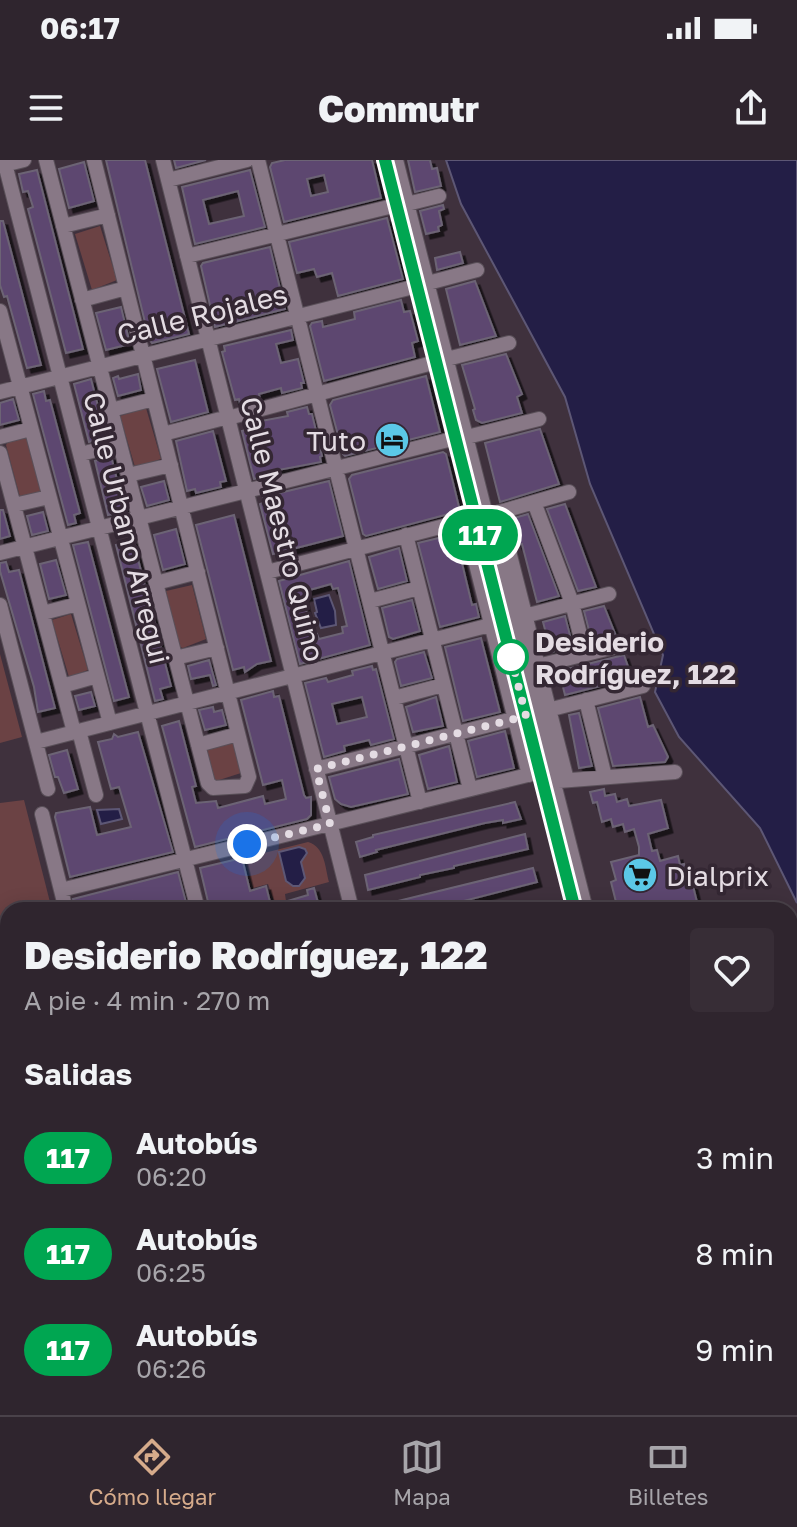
<!DOCTYPE html>
<html lang="es">
<meta charset="utf-8">
<style>
:root{--surface:#2f252e;--page:#372d36;--text:#f1f3f6;--muted:#a7a5aa;--line:#4a424a;--accent:#d6ab8b}
body{margin:0;font-family:"Golos Text",sans-serif;background:var(--page);color:var(--text);height:100vh;display:flex;flex-direction:column;font-size:30px;white-space:nowrap}
*{box-sizing:border-box;margin:0}
p{font-size:26px;color:var(--muted)}
.icon{flex:none;width:44px;height:44px;fill:none;stroke:currentColor;stroke-width:2;stroke-linecap:round;stroke-linejoin:round}
.map{position:relative;flex:1;overflow:hidden}
.side{position:absolute;left:0px;top:742px;width:798px;height:514px;display:flex;flex-direction:column;background:var(--surface);border-radius:24px 24px 0 0;box-shadow:0 4px 20px #0003,0 0 0 2px var(--line)}
.side>*{flex:none}
.badge{padding:0 16px;border-radius:26px;font-size:28px;line-height:52px}
.you{position:absolute;width:40px;height:40px;margin:-20px;border:6px solid #fff;border-radius:50%;background:#1a73e8;box-shadow:0 0 0 12px #1a73e833}
.map>.badge{position:absolute;translate:-50% -50%;box-shadow:0 0 0 4px #fff}
h2{padding:0 24px;font-size:30px;line-height:72px}
.round{display:grid;place-items:center;flex:none;width:84px;height:84px;border-radius:8px;background:var(--page)}
.summary{display:flex;align-items:center;justify-content:space-between;height:136px;padding:0 24px}
h1{font-size:38px;font-weight:800;line-height:60px}
ul{padding:0;list-style:none}
li{display:flex;align-items:center;gap:24px;height:96px;padding:0 24px}
li div{flex:1}
li b{display:block;font-size:30px}
li em{font-style:normal}
li .badge{min-width:88px;font-weight:700;text-align:center}
.status{display:flex;justify-content:space-between;align-items:center;height:56px;padding:0 40px;background:var(--surface);direction:ltr}
.status svg{height:22px;fill:currentColor}
header{display:flex;justify-content:space-between;align-items:center;height:104px;padding:0 24px;background:var(--surface);font-size:36px;font-weight:800}
.tabs{display:flex;justify-content:space-around;align-items:center;height:112px;border-top:2px solid var(--line);background:var(--surface);font-size:22px;color:var(--muted)}
.tabs a{display:grid;justify-items:center;gap:4px}
.tabs .selected{color:var(--accent)}
.map>svg:first-child{display:block}
.green{fill:#6b4244}
.water{fill:#231e46;stroke:#5d5775;stroke-width:2}
.building{fill:#5d4670;stroke:#6c6474;stroke-width:2;fill-rule:evenodd;filter:url(#shadow)}
.lines{fill:none;stroke-linecap:round;stroke-linejoin:round}
.minor-casing{stroke:#5a5059;stroke-width:16}
.highway-casing{stroke:#5a5059;stroke-width:24}
.minor{stroke:#887886;stroke-width:14}
.highway{stroke:#d67ba3;stroke-width:22}
.line-casing{stroke:#fff;stroke-width:18}
.line{stroke:#00a651;stroke-width:12}
.walk{stroke:#e4dce3;stroke-width:8;stroke-dasharray:0 14.4}
.stop-dot{fill:#fff;stroke:#00a651;stroke-width:4}
.labels{text-anchor:middle;dominant-baseline:central;stroke-width:7;stroke-linejoin:round;paint-order:stroke}
.street-label{font-size:28px;fill:#e4dce3;stroke:#342733}
.poi-label{font-size:28px;fill:#e4dce3;stroke:#342733;text-anchor:end}
.stop-label{font-size:28px;font-weight:bold;fill:#e4dce3;stroke:#342733;text-anchor:start}
</style>
<div class="status"><b>06:17</b><svg viewBox="0 0 49 12"><path d="M0 12V9h3v3zM5 12V6h3v6zM10 12V3h3v9zM15 12V0h3v12zM26 1h20v11H26zM47 4h2v5h-2z"/></svg></div>
<header><svg class="icon" aria-label="menu" viewBox="0 0 24 24"><path d="M4 6h16M4 12h16M4 18h16"/></svg>Commutr<svg class="icon" aria-label="share" viewBox="0 0 24 24"><path d="M12 15V3M7 8l5-5 5 5M5 13v7h14v-7"/></svg></header>
<div class="map">
<svg width="797" height="1255" viewBox="0 0 797 1255">
<defs>
<filter id="shadow"><feDropShadow dx="4.5" dy="4.5" stdDeviation="0" flood-color="#0009"/></filter>
</defs>
<rect width="100%" height="100%" fill="#3f313d"/>
<path class="green" d="M100 66 117 120 92 130 75 74Z
M146 248 161 299 135 307 120 256Z
M27 278 41 331 40 333 20 337 6 285 8 282Z
M192 425 206 479 183 488 180 487 166 431Z
M71 454 88 510 69 517 52 460Z
M0 494 22 577 0 583Z
M233 582 241 613 213 622 206 589Z
M24 640 52 750H8V862L0 834V643Z
M308 682C325 687 325 707 329 722L285 734 286 741 275 744 268 724 253 728 244 698Z
M114 1248H198L200 1255H116Z"/>
<path class="water" d="M446 0H797V743L760 668 679 577 655 532 663 495 590 324 565 237 461 44Z
M329 435 335 451 336 465 321 468 315 453 317 452 314 439Z
M119 649 122 659 101 664 97 650Z
M299 687 305 689 307 693 301 702 305 718 299 726H293L286 721 279 692Z"/>
<path class="building" d="M106 0H145L189 174 152 183 149 179Z
M174 0H206L176 8Z
M285 0H372L381 38 284 62 270 7 272 3ZM324 15 328 32 311 36 307 19Z
M408 0H430L432 9 437 8 441 26 415 32Z
M84 2 94 41 69 48 59 9Z
M37 10 83 189 66 193 28 49 33 47 28 31 23 32 19 14Z
M250 10 265 67 195 84 182 27ZM238 31 244 56 209 64 203 40Z
M443 45 444 49 439 51 442 65 438 67 439 71 426 74 420 51Z
M387 58 403 119 338 136 332 113 317 117 314 109 297 113 289 82Z
M0 61H3L41 205 27 208 7 136 4 137 0 125Z
M270 87 285 149 215 167 201 106 203 103Z
M460 92 463 103 437 110 435 98Z
M475 121 496 176 460 185 446 129Z
M401 140 404 152 410 151 418 181 412 183 415 197 324 221 310 166 312 163 322 161 323 167 355 159 354 152Z
M121 147 130 184 106 190 96 153Z
M291 170 293 180 276 184 281 203 298 199 304 223H301L302 228 282 233 281 228 259 234 260 239 240 244 239 239 235 240 222 192 225 191 224 186Z
M506 194 522 234 517 237 522 253 482 263 476 260 473 250 475 249 462 205Z
M195 200 208 252 171 262 157 209Z
M138 214 141 230 118 236 113 218 118 216 119 219Z
M426 216 440 272 345 296 343 294 330 245 333 240Z
M91 219 106 277 89 282 74 224Z
M44 231 46 241 50 240 80 353 74 355 76 363 68 365 33 234Z
M13 239 19 260 0 265V243Z
M307 247 309 254H312L322 296 320 297 321 302 278 310V313L254 319 242 271 246 270 245 264 288 256 287 252Z
M540 269 559 324 500 342 485 283Z
M213 271 226 321 220 322 221 327 196 333 195 329 187 331 176 281Z
M443 292 446 294 460 351 366 376 363 374 349 319 352 315Z
M111 296 124 347 117 349 118 353 108 355 95 301Z
M164 321 169 340 147 346 141 327Z
M329 321 343 376 273 394 260 344 265 342 263 337Z
M565 344 596 427 578 431 547 349Z
M0 350H3L10 376 0 379Z
M43 352 48 371 32 375 27 356Z
M528 354 559 436 537 442 522 384 518 385 511 359Z
M234 355 271 501 257 504 245 512 244 507 233 510 196 365Z
M176 369 185 404 163 410 154 375Z
M455 374 472 445 476 444 479 457 440 467 418 383Z
M133 380 171 526 160 529 163 539 155 541 116 385Z
M88 382 129 537 114 541 73 385Z
M399 388 407 421 378 429 369 397Z
M56 400 66 435 49 439 40 404Z
M349 401 370 485 300 504 279 421ZM331 424 333 429 338 428 347 466 342 467 343 473 319 479 317 474 312 475 303 437 308 436 306 431Z
M6 402 9 412 19 410 55 548 38 552 34 527 0 411V403Z
M412 440 420 471 393 479 389 477 382 448Z
M604 446 616 476 592 482 584 451Z
M565 456 573 487 551 492 543 462Z
M481 478 500 552 463 561 445 487Z
M424 492 432 518 401 526 395 502 397 499Z
M624 495 632 518 565 535 559 511Z
M209 500 216 525 213 526 210 515 191 519 188 506Z
M372 506 373 510 376 509 394 579 371 585 369 580 344 586 345 591 324 597 305 523 326 518 328 522 353 515 352 511ZM362 537 367 557 337 564 332 544Z
M273 531 274 537 279 536 304 635 306 638 311 637V655L307 659 195 687 162 566 179 561 196 626 192 627 196 643 216 641 218 648 263 636 265 644 286 639 282 620 263 625 241 540Z
M91 532 95 546 79 550 75 536Z
M436 537 443 566 413 572 406 547Z
M640 537 648 567 653 565 668 597 665 602 613 606 598 548Z
M213 547 214 552 222 550 226 565 205 570 199 550Z
M579 553 592 606 579 608 569 555Z
M505 571 514 608 477 617 468 581Z
M138 572 173 692 70 717 55 657 56 653 90 647 97 675 131 667 119 627 111 629 98 582 112 579 114 574 118 577Z
M449 586 457 622 428 629 419 595Z
M67 590 78 629 64 633 58 617H55L49 595Z
M399 599 408 634 351 647 341 644 335 639 329 617Z
M604 629 605 636 615 634 617 642 627 639 629 646 661 640 668 668 648 674 652 691 657 690 660 701 678 696 680 705 684 704 689 723 692 722 698 746 685 750H618L611 722 616 720 611 702 639 695V687L634 669 625 672 623 664 613 667 611 659 602 662 597 642 593 643 590 632Z
M515 642 521 659 503 663V660L485 663 376 690 377 692 360 697 356 682 373 677V675Z
M525 674 528 689 454 706V708L420 715V717L368 730 365 715Z
M242 698 250 731 266 726 271 746 308 735 307 730 314 728 320 750H210L200 708Z
M533 708 537 722 429 750H392L390 743Z
M178 712 188 750H135L132 741 104 750H76L73 739Z"/>
<g class="lines">
<g class="minor-casing">
<path id="minor" d="M4 0 198 750
M46 0 208 623 213 628 245 626 249 617 94 0
M163 0 352 750
M258 0 420 642
M385 0 575 750
M396 0 586 750
M0 6 24 0
M168 20 247 0
M407 44 439 36
M63 66 108 55
M187 96 397 45
M428 123 477 110
M82 140 126 128
M0 151 110 563
M447 199 509 183
M0 232 417 126
M111 250 154 239
M228 258 436 202
M163 274 228 257
M0 277 31 269
M467 277 539 259
M0 293 74 572
M81 294 119 284
M128 315 171 305
M534 342 572 443 585 494
M14 345 49 337
M499 352 567 620
M493 354 569 332
M465 360 529 615
M406 375 470 629
M0 393 456 278
M267 412 471 359
M156 423 198 412
M370 441 419 428
M0 445 48 629
M43 453 78 444
M517 458 609 434
M175 498 217 488
M529 508 627 484
M62 526 97 516
M394 538 443 525
M586 540 605 617
M540 552 643 526
M79 571 96 635
M36 582 502 462
M198 585 238 574
M316 609 521 557
M558 621 675 612
M42 654 66 750
M61 730 540 612
M790 973 797 972
M790 1095 797 1091
M790 1218 797 1214
M207 1248 209 1255
M333 1248 336 1255
M680 1248 681 1255
M702 1248 704 1255
M713 1248 715 1255
M735 1248 737 1255
M491 1255 512 1248"/>
</g>
<g class="highway-casing">
<path id="highway" d="M0 891 8 920
M101 1248 103 1255"/>
</g>
<use href="#minor" class="minor"/>
<use href="#highway" class="highway"/>
</g>
<g class="lines">
<g class="line-casing">
<path id="line" d="M385 0 575 750"/>
</g>
<use href="#line" class="line"/>
<path class="walk" d="M247 684 330 664 316 609 526 556 511 497"/>
</g>
<defs>
<g id="hotel-disc" transform="scale(1.8)"><circle r="9.5" fill="#5bc8e7" stroke="#342733"/><path d="M-6-4.5h1.5V1H6V5H4.5V3h-9V5H-6ZM-4 0a1.8 1.8 0 1 1 3.6 0ZM.5 0V-2.5h3Q6-2.5 6 0Z" fill="#111"/></g>
<g id="supermarket-disc" transform="scale(1.8)"><circle r="9.5" fill="#5bc8e7" stroke="#342733"/><path d="M-6-5.5h2.5l.6 2H6L4.5 2H-2.5L-4.4-4H-6ZM-1.5 3.2a1.3 1.3 0 1 0 .1 0ZM3 3.2a1.3 1.3 0 1 0 .1 0Z" fill="#111"/></g>
</defs>
<g fill-rule="evenodd">
<use href="#hotel-disc" x="392" y="280"/>
<use href="#supermarket-disc" x="640" y="715"/>
</g>
<circle class="stop-dot" cx="511" cy="497" r="16"/>
<g class="labels">
<g class="street-label">
<text transform="translate(202 154) rotate(-14)">Calle Rojales</text>
<text transform="translate(127 368) rotate(76)">Calle Urbano Arregui</text>
<text transform="translate(283 369) rotate(76)">Calle Maestro Quino</text>
</g>
<g class="poi-label">
<text x="366" y="280">Tuto</text>
<text x="666" y="715" text-anchor="start">Dialprix</text>
</g>
<g class="stop-label">
<text x="535" y="481">Desiderio<tspan x="535" dy="32">Rodríguez, 122</tspan></text>
</g>
</g>
</svg>
<div class="you" style="left:247px;top:684px"></div>
<b class="badge" style="left:480px;top:375px;background:#00a651;color:#fff">117</b>
<section class="side">
<div class="summary"><div><h1>Desiderio Rodríguez, 122</h1><p>A pie · 4 min · 270 m</p></div><a class="round"><svg class="icon" aria-label="heart" viewBox="0 0 24 24"><path d="M12 20l-8-8c-3-5 5-10 8-4 3-6 11-1 8 4z"/></svg></a></div>
<h2>Salidas</h2>
<ul>
<li><span class="badge" style="background:#00a651;color:#fff">117</span><div><b>Autobús</b><p>06:20</p></div><em>3 min</em></li>
<li><span class="badge" style="background:#00a651;color:#fff">117</span><div><b>Autobús</b><p>06:25</p></div><em>8 min</em></li>
<li><span class="badge" style="background:#00a651;color:#fff">117</span><div><b>Autobús</b><p>06:26</p></div><em>9 min</em></li>
</ul>
</section>
</div>
<nav class="tabs">
<a class="selected"><svg class="icon" aria-label="directions" viewBox="0 0 24 24"><path d="M12 3l9 9-9 9-9-9zM9 14v-3h6M13 9l2 2-2 2"/></svg>Cómo llegar</a>
<a><svg class="icon" aria-label="map" viewBox="0 0 24 24"><path d="M3 6l6-2 6 2 6-2v14l-6 2-6-2-6 2zM9 4v14M15 6v14"/></svg>Mapa</a>
<a><svg class="icon" aria-label="tickets" viewBox="0 0 24 24"><path d="M3 7h18v10H3zM15 7v10"/></svg>Billetes</a>
</nav>
